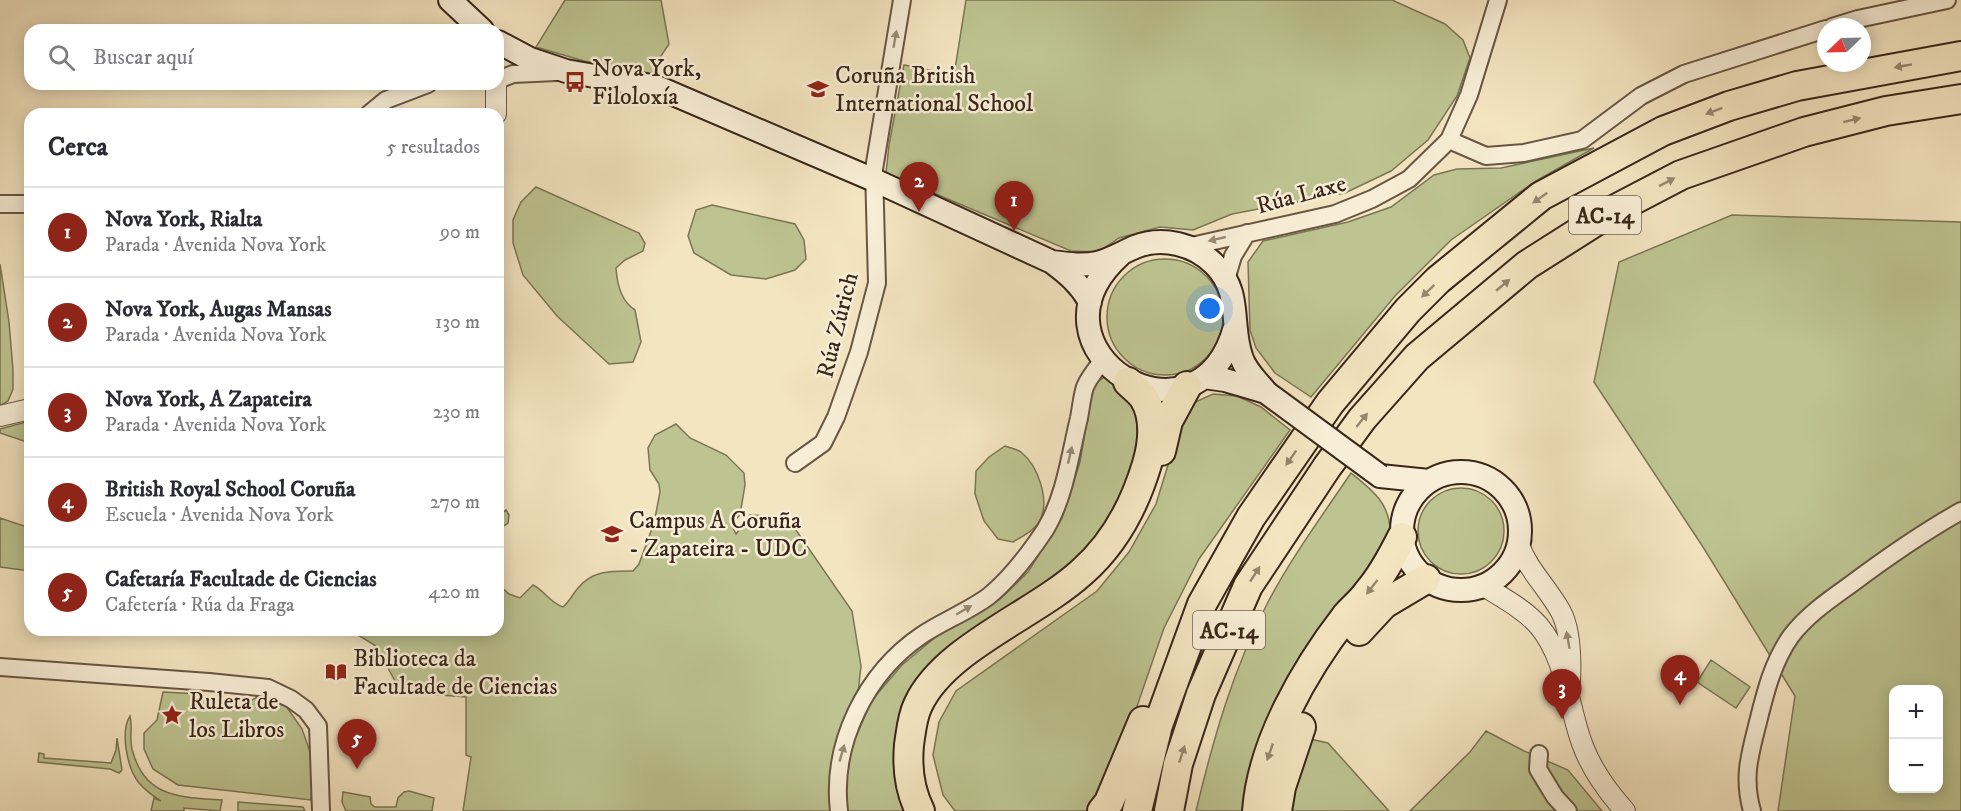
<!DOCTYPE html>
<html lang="es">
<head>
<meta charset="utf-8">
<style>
	:root { --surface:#fff; --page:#f2f2f3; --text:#2b2b33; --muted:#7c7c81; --line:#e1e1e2; --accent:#8f2418 }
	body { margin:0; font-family:"IM FELL DW Pica",serif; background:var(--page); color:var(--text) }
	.controls { position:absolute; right:18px; bottom:18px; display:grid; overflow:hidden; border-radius:12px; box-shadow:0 3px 15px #0003 }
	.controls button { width:54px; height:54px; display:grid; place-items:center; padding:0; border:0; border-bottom:2px solid var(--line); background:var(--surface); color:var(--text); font:30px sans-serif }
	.compass { position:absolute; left:1817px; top:18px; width:54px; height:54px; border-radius:50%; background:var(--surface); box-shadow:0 3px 15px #0003; rotate:247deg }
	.you { position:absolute; left:1210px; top:309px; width:21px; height:21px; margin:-15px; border:4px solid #fff; border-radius:50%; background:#1a73e8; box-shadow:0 0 0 9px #1a73e833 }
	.badge { display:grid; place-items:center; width:39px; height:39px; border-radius:50%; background:var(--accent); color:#fff; font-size:20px; font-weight:700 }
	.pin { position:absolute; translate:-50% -50px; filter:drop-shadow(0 2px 3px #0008) }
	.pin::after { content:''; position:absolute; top:32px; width:21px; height:18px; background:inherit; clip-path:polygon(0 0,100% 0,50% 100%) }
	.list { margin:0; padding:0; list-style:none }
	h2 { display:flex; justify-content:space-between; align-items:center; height:78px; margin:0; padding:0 24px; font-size:26px }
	h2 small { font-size:20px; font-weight:400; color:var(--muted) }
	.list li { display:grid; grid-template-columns:39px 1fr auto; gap:18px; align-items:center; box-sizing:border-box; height:90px; padding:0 24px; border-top:2px solid var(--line) }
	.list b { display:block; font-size:22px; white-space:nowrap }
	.list p { margin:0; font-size:20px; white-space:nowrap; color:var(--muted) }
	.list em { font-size:20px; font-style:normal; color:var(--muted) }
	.icon { flex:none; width:33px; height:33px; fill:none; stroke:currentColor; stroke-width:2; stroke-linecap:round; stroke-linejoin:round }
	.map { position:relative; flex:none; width:1961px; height:811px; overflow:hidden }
	.search { position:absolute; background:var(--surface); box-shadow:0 3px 15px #0003; left:24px; top:24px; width:480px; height:66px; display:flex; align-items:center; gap:15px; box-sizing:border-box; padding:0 21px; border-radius:18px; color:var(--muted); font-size:22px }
	.panel { position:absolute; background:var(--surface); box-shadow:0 3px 15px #0003; left:24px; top:108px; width:480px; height:528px; border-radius:18px }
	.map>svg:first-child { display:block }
</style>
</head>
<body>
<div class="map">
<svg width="1961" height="811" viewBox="0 0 1961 811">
	<rect width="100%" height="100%" fill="#f4e5c1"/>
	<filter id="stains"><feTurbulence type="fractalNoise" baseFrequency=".00333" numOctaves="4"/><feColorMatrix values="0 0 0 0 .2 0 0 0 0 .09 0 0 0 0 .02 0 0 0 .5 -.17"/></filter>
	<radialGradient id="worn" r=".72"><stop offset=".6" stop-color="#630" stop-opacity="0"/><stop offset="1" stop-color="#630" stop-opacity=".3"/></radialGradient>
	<path fill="#bdc491" stroke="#7b7556" stroke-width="1.5" fill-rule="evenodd" d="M 565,0 L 661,0 L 669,44 L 655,65 L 652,74 L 584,61 L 536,47 Z
		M 966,0 L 1392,0 L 1445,24 L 1463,40 L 1470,58 L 1457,96 L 1428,140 L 1391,171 L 1345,193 L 1232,214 L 1193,230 L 1160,227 L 1119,238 L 1098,252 L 1071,251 L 886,173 L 889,145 L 904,65 L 954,75 Z
		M 1594,148 L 1536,181 L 1451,240 L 1395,296 L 1311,397 L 1275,373 L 1256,348 L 1250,330 L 1248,262 L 1263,241 L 1348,222 L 1391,207 L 1434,175 L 1457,169 L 1501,168 Z
		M 536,187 L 639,233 L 645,243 L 643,251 L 625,260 L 616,268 C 617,285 621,301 635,310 L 641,342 L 633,362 L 609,364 L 557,316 L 523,275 L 513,243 L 513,220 L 521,202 Z
		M 712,205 L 795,224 L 804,240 L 806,259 L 795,270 L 766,279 L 731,275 L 694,253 L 688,236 L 696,210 Z
		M 1732,215 L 1961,222 L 1961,811 L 1778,811 L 1795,696 L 1703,547 L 1594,382 L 1619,262 ZM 1894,690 L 1938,690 L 1938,788 L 1894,788 Z
		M1107 317a58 58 0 1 1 116 0a58 58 0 1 1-116 0Z
		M 0,264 L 9,322 L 13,370 L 13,389 L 8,401 L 0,406 Z
		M 1106,376 L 1128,393 L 1137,410 L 1137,449 L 1122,499 L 1097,538 L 1067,570 L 938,657 L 909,811 L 463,811 L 471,757 L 466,755 L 466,697 L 401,692 L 376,646 L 350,630 L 498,630 L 498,584 L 509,594 L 520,598 L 533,585 C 546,592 549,602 563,607 C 570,601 572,595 578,588 C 593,570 612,571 633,571 L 639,564 L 654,523 L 660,492 L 659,484 L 650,470 L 648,448 L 655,435 L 676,424 L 690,438 L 726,455 L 744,473 L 745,485 L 740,515 L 731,524 L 736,534 L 750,515 L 770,516 L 796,530 L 852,611 L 861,666 L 852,746 L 872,700 L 902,665 L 949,626 L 999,600 L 1028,572 L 1062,518 L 1080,462 L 1093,385 Z
		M 1213,394 L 1237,396 L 1261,407 L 1290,430 L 1199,559 L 1164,628 L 1116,767 L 1086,811 L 955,811 L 943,795 L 933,755 L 939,722 L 956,691 L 1097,591 L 1129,552 L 1156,504 L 1172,452 L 1178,423 L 1193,403 Z
		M 30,421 L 30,443 L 0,433 L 0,429 Z
		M 1005,446 C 1010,448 1018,449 1022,453 C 1038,466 1049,499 1041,518 C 1036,530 1023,536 1013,542 L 998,539 L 984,521 L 975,494 L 976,471 L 989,457 Z
		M 1351,473 C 1371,489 1390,503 1390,531 L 1247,811 L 1196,811 C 1213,740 1233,669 1267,604 C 1291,558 1322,516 1351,473 Z
		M1418 531a43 43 0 1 1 86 0a43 43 0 1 1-86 0Z
		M 506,510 L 509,515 L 508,523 L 498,530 L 498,517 Z
		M 0,518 L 30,528 L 30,571 L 0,567 Z
		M 1711,660 L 1750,687 L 1736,708 L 1697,682 Z
		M 163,692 L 200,694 L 206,701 L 241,707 L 257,697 L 286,706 L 302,729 L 314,763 L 311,800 L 178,785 L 153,769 L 144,749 L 144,733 L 157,720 Z
		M 130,716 C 133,727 129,738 132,749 C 144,798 180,797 222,800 L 220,811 L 184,808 L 184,811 L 151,811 L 154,798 L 161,801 C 153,796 145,790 139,783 C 127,768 120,732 130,716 Z
		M 1486,731 L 1524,751 L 1568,770 L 1602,811 L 1410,811 L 1470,752 Z
		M 117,738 L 122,770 L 119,773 L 110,769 L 38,762 L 39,753 L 44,754 L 44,758 L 111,763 L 116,750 Z
		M 1310,739 L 1328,743 L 1389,811 L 1292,811 L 1293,796 Z
		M 409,791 L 434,798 L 432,811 L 346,811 L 342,802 L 343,792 L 370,797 L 371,804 L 375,807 L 396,807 L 398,798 L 404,792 Z
		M 238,802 L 303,807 L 305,811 L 238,811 Z"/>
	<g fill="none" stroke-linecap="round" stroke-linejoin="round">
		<defs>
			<path id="minor" d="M 1832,27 L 1858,19 L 1947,0
				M 498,80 L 513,74 L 556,72
				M 369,114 L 386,100 L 428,84
				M 1449,140 L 1486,156 L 1524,153 L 1582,140 L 1641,96 L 1684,74 L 1826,29
				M 0,204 L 30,204
				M 1187,247 L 1335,214 L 1372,199 L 1409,179 L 1449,140 L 1469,95 L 1498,0
				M 1226,280 L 1233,256 L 1247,233
				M 795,463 L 823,443 L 836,417 L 859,352 L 877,283 L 874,169 L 902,0
				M 0,667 L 209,682 L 268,688 L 291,699 L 306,710 L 318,726 L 321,811
				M 1539,754 L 1538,769 L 1555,797 L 1568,811
				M 839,811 C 831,743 866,673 922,635 C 943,621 969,611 989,596 C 1011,578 1029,554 1045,530 C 1065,497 1070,455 1079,418 C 1081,408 1082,396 1085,387 C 1089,377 1097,368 1103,360
				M 1752,811 C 1743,779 1749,757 1757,726 C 1765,694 1772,663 1791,636 C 1807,615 1829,600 1850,585 C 1886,558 1922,533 1961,511"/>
			<path id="tertiary" d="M 496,84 L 496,114
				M 0,416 L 30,409
				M 1519,545 C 1528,570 1548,588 1561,612 C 1571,631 1571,660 1570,681
				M 1484,586 C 1503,598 1524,609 1539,626 C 1567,660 1568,707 1583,746 C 1592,770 1608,792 1625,811"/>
			<path id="secondary" d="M 450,0 L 482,30
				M 498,42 L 530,59 L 566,71 L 657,87 L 874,180 L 1052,262 C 1068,274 1080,284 1090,302
				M 1120,255 C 1015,350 1198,463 1235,327
				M 1052,262 C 1068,264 1082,266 1097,263 C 1111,260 1123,252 1135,247 C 1162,236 1195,244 1215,265 C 1242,293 1230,323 1241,356 C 1245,370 1257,381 1267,393
				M 1204,377 L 1225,380 L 1266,392
				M1402 531a59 59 0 1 1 118 0a59 59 0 1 1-118 0Z
				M 1380,476 L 1429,481"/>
			<path id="motorway" d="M 1161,451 L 1168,421 L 1187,386
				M 1359,631 L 1384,604 L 1426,579
				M 920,811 C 910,791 907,767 909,745 C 911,732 912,717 918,705 C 944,648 1035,615 1082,572 C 1114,544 1135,504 1147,464 C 1153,443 1156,418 1144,398 C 1140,392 1133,387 1128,382
				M 1102,811 L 1109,802 L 1143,721
				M 1137,811 L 1158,725 L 1202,604 L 1251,517 L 1330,403 L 1408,310 L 1438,280 L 1541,196 L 1663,131 L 1729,106 L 1797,86 L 1961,56
				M 1169,811 L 1178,764 L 1201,694 L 1248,586 L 1327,467 L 1362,419 L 1417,357 L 1527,265 L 1612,211 L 1681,175 L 1804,132 L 1886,111 L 1961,99
				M 1257,811 C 1262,743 1305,669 1346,616 C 1353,608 1362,601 1368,592 C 1382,576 1392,557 1402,537
				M 1277,811 L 1281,787 L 1301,727"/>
		</defs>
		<use href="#minor" stroke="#685644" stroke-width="20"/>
		<use href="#tertiary" stroke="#685644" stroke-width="22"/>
		<use href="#secondary" stroke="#39261a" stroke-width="26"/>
		<use href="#motorway" stroke="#39261a" stroke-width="32"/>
		<use href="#minor" stroke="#f8eed7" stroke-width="16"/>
		<use href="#tertiary" stroke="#f8eed7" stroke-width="20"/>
		<use href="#secondary" stroke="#f8eed7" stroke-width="22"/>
		<use href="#motorway" stroke="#f4e5c1" stroke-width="28"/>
		<defs>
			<path id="secondary-bridge" d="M 1267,393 L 1380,476"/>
		</defs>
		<use href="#secondary-bridge" stroke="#39261a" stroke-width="26" stroke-linecap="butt"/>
		<use href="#secondary-bridge" stroke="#f8eed7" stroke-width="22"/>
	</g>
	<defs><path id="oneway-solid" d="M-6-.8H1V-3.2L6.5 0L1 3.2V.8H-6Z" transform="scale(1.5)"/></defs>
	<g fill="#988a78">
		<use href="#oneway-solid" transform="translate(895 39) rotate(-80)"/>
		<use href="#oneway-solid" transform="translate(1217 239) rotate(167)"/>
		<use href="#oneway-solid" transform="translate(1070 455) rotate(-77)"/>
		<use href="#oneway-solid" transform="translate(964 610) rotate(-30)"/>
		<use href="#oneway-solid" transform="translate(1568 640) rotate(-100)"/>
		<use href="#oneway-solid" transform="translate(842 753) rotate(-74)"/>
	</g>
	<g fill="#96866e">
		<use href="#oneway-solid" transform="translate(1903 66) rotate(170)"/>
		<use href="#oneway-solid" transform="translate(1714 111) rotate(159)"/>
		<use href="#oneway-solid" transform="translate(1852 120) rotate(-14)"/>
		<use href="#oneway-solid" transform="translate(1667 182) rotate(-27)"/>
		<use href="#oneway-solid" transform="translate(1540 198) rotate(145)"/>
		<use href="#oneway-solid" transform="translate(1503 285) rotate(-40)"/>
		<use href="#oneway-solid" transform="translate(1428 291) rotate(136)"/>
		<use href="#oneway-solid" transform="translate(1362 420) rotate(-51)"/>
		<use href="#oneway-solid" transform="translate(1291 458) rotate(125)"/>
		<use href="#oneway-solid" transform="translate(1255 574) rotate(-57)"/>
		<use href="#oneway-solid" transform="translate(1372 587) rotate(128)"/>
		<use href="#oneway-solid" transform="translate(1270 752) rotate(109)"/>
		<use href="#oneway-solid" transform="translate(1182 754) rotate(-72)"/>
	</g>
	<defs>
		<symbol id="bus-bare" viewBox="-9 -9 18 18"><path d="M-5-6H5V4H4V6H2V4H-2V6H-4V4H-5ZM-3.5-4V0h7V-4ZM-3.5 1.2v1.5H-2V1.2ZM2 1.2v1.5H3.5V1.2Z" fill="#8f2418" stroke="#f8eed7" stroke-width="2.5" paint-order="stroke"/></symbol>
		<symbol id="school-bare" viewBox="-9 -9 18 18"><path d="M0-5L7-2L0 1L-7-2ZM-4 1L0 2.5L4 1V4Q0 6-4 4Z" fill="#8f2418" stroke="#f8eed7" stroke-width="2.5" paint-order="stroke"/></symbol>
		<symbol id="university-bare" viewBox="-9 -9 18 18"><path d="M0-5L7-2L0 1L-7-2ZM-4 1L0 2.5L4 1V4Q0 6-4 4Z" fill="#8f2418" stroke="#f8eed7" stroke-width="2.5" paint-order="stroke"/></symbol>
		<symbol id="library-bare" viewBox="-9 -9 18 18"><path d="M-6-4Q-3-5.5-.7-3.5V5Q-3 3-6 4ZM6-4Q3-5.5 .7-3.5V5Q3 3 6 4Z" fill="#8f2418" stroke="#f8eed7" stroke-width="2.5" paint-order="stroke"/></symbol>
		<symbol id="sight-bare" viewBox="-9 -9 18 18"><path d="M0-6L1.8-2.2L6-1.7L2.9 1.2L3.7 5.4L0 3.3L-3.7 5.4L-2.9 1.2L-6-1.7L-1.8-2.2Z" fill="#8f2418" stroke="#f8eed7" stroke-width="2.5" paint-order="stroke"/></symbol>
	</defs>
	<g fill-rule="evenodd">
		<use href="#bus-bare" x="560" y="67" width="30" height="30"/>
		<use href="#school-bare" x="803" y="74" width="30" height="30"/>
		<use href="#university-bare" x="597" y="519" width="30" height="30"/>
		<use href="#library-bare" x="321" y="657" width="30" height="30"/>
		<use href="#sight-bare" x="157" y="700" width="30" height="30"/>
	</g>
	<g text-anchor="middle" stroke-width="5" stroke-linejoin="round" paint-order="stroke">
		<g fill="#f8eed7" stroke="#726253" stroke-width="1.5">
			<rect x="1569" y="196" width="72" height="38" rx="4.5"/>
			<rect x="1193" y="611" width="72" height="38" rx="4.5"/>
		</g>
		<g font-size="22" font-weight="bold" fill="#39261a">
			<text x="1605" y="223">AC-14</text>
			<text x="1229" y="638">AC-14</text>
		</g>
		<g font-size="24" fill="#39261a" stroke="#f8eed7" text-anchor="start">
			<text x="592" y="76">Nova York,<tspan x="592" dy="28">Filoloxía</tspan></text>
			<text x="835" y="83">Coruña British<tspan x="835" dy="28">International School</tspan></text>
			<text x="629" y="528">Campus A Coruña<tspan x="629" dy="28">- Zapateira - UDC</tspan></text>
			<text x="353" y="666">Biblioteca da<tspan x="353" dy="28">Facultade de Ciencias</tspan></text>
			<text x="189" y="709">Ruleta de<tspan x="189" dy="28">los Libros</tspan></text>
		</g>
		<g font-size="24" fill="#39261a" stroke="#f8eed7">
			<text transform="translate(1301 194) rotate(-15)" y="8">Rúa Laxe</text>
			<text transform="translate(837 325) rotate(-76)" y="8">Rúa Zúrich</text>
		</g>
	</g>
	<rect width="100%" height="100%" filter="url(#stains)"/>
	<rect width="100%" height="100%" fill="url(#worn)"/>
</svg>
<div class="controls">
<button>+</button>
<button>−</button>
</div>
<svg class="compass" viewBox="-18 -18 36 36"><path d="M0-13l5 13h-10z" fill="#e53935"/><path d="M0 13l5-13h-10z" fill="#7c7c81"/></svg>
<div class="you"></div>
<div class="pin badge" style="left:1014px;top:231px">1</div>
<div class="pin badge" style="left:919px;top:212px">2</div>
<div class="pin badge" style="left:1562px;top:719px">3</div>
<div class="pin badge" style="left:1680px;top:705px">4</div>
<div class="pin badge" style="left:357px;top:769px">5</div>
<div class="search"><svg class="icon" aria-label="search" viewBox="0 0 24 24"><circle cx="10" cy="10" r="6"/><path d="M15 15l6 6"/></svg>Buscar aquí</div>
<section class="panel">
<h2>Cerca<small>5 resultados</small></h2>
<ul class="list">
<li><span class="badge">1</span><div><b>Nova York, Rialta</b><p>Parada · Avenida Nova York</p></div><em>90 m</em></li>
<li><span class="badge">2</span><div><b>Nova York, Augas Mansas</b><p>Parada · Avenida Nova York</p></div><em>130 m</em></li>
<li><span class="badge">3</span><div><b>Nova York, A Zapateira</b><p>Parada · Avenida Nova York</p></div><em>230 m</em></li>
<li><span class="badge">4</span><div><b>British Royal School Coruña</b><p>Escuela · Avenida Nova York</p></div><em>270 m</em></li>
<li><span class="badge">5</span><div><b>Cafetaría Facultade de Ciencias</b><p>Cafetería · Rúa da Fraga</p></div><em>420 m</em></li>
</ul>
</section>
</div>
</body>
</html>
